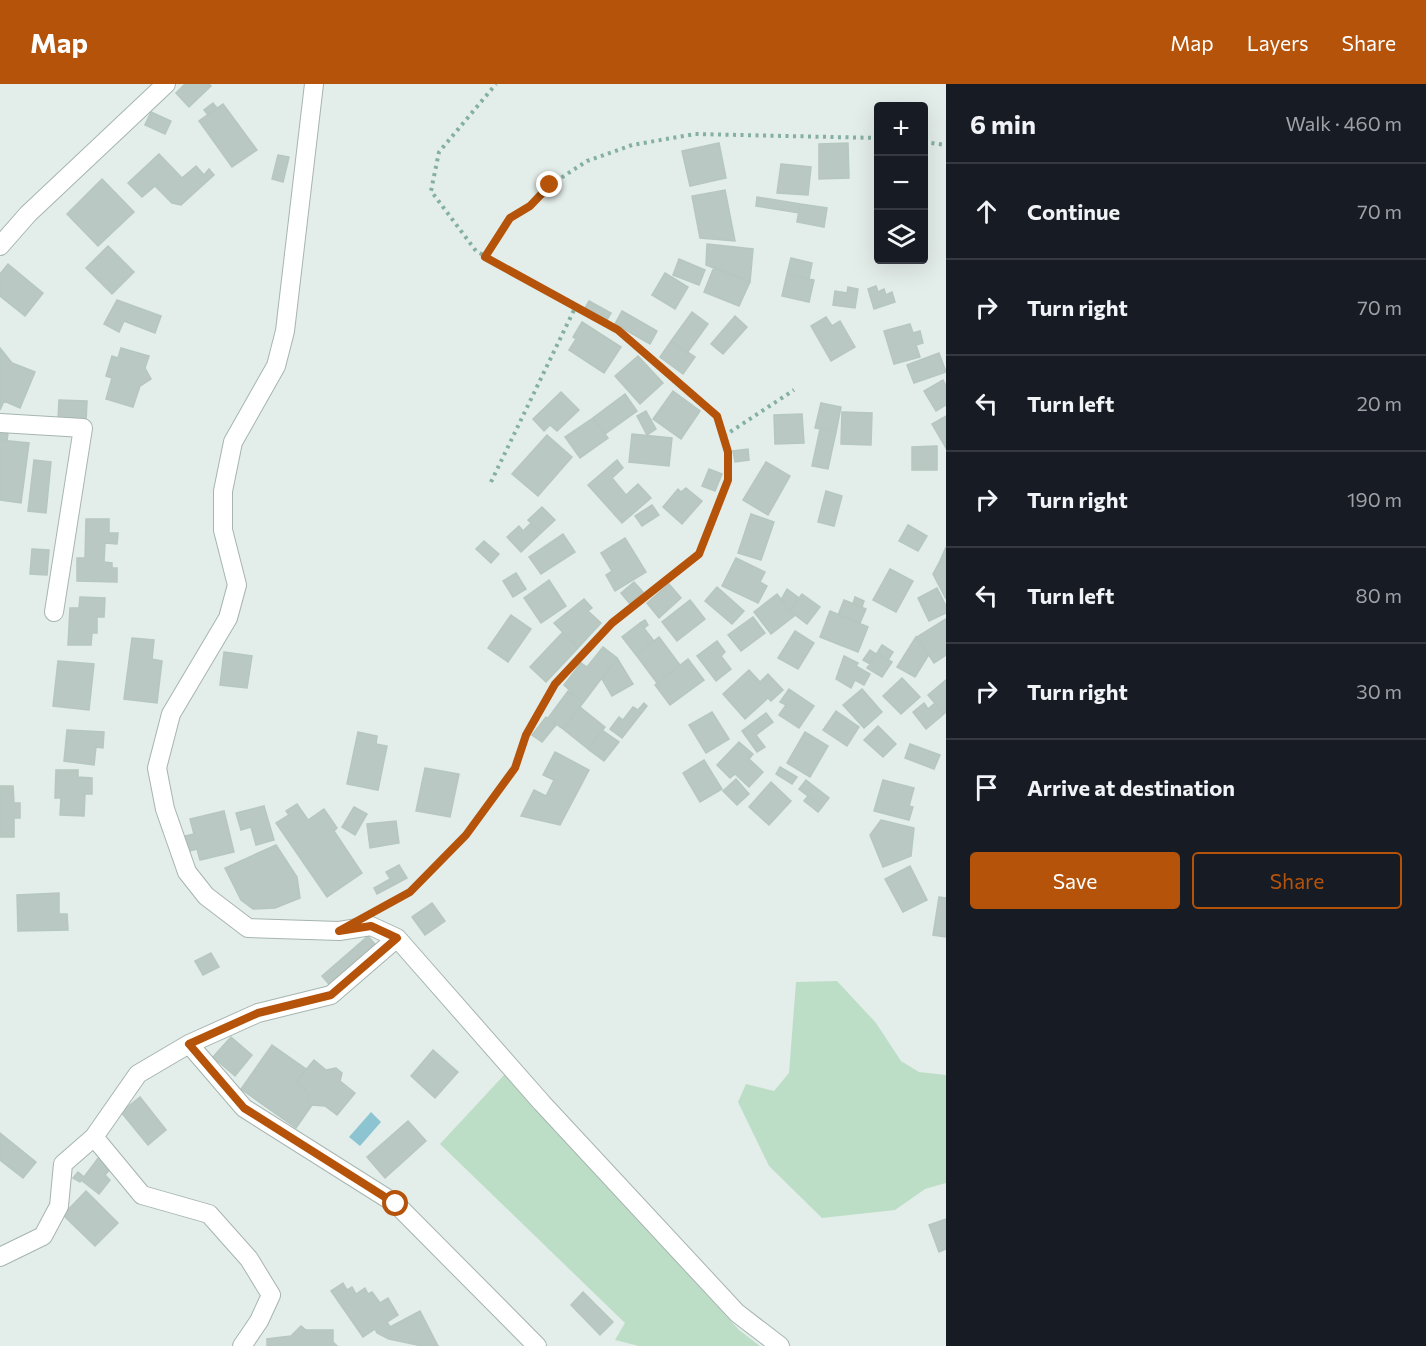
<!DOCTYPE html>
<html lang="en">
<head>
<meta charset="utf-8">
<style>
	:root { --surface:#171b24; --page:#242831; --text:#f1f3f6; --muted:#9ea1a6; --line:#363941; --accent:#b45309 }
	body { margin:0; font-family:Commissioner,sans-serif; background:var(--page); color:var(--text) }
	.controls { position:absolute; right:18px; top:18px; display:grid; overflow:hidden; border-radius:6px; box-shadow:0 6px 24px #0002 }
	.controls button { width:54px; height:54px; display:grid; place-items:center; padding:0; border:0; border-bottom:2px solid var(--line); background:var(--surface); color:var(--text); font:30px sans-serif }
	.stop { position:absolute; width:18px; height:18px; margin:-14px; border:4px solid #b45309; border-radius:50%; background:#fff }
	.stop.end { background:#b45309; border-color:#fff; box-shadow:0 2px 6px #0008 }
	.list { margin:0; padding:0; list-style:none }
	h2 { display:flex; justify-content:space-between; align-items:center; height:78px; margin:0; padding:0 24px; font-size:26px }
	h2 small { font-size:20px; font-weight:400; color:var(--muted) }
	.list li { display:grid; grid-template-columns:39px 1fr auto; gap:18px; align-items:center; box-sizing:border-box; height:96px; padding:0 24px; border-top:2px solid var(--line) }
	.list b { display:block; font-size:22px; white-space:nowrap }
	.list em { font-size:20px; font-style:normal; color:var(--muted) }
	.actions { display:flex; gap:12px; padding:18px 24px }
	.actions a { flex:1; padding:14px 0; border:2px solid var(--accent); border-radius:6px; text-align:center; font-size:21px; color:var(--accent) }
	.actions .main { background:var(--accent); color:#fff }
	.icon { flex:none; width:33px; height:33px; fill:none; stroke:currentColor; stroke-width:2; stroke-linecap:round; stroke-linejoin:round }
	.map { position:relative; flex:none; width:946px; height:1262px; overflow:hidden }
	header { display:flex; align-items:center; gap:36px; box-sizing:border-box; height:84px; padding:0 30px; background:var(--accent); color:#fff }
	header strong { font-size:28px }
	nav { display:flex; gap:33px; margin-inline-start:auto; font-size:21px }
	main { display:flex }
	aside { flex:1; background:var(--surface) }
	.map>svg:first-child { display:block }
</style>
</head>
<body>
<header>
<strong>Map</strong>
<nav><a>Map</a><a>Layers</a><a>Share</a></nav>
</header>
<main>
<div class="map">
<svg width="946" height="1262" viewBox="0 0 946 1262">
	<rect width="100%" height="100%" fill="#e3ede9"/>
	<path fill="#bddec6" d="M 837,897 L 876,939 L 901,977 L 919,988 L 946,991 L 946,1099 L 925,1105 L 895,1126 L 822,1134 L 769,1082 L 738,1018 L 746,1000 L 774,1007 L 789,989 L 796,898 Z
		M 505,990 L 739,1246 L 760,1262 L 639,1262 L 615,1256 L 625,1239 L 440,1060 Z"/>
	<path fill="#8cc5d1" d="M 371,1028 L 381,1038 L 360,1062 L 349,1053 Z"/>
	<path fill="#b9c8c2" stroke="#b6c7c0" stroke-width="1.5" d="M 185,0 L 209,0 L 211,2 L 189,23 L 176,9 Z
		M 213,19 L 217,24 L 208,31 L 204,26 Z
		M 223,20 L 257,66 L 232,83 L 199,37 Z
		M 151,28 L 171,37 L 165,50 L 145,41 Z
		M 719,59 L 726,94 L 690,102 L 682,67 Z
		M 848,59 L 849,94 L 819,95 L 819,60 Z
		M 159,70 L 182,94 L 196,82 L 204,91 L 209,85 L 214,91 L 181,121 L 172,119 L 155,102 L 142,113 L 128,99 Z
		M 278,71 L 289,73 L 283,98 L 272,95 Z
		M 781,80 L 811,83 L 808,111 L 777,109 Z
		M 102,95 L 134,128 L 98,162 L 67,130 Z
		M 725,106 L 735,157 L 700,154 L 692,112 Z
		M 757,113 L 800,120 L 799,129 L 756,122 Z
		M 800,120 L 827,124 L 824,143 L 797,138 Z
		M 707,160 L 753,165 L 750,198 L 706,181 Z
		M 108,162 L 134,188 L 112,210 L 86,184 Z
		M 791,174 L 812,179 L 809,195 L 787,190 Z
		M 679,175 L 705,186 L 699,201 L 673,191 Z
		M 8,180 L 43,209 L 25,232 L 0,212 L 0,190 Z
		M 714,183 L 750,198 L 739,222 L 704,208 Z
		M 665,189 L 688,203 L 675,225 L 652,211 Z
		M 787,190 L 814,196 L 809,218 L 782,212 Z
		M 876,202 L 878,208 L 884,205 L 886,211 L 892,208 L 895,218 L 874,225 L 868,205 Z
		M 848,203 L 858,205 L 855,224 L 833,221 L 835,207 L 847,209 Z
		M 117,216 L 161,232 L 155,249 L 124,237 L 119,248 L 104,240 Z
		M 589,217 L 611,229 L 607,236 L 585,224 Z
		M 622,227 L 657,247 L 650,260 L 615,240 Z
		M 692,228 L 708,240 L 687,269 L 671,257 Z
		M 735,232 L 747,243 L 723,270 L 711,260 Z
		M 826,233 L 832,242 L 840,237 L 855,263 L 831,277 L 811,242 Z
		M 582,238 L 621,263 L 604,289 L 569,266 L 576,255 L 573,253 Z
		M 910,240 L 913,249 L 920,247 L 923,259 L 916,261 L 920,273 L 894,280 L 884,247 Z
		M 671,257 L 695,273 L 683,290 L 660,273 Z
		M 0,264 L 12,279 L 35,288 L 20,324 L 4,317 L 0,326 Z
		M 121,264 L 149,272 L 145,284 L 151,295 L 140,302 L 133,323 L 106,315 L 112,294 L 106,292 L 112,272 L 118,274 Z
		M 939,269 L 946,288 L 914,299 L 907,281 Z
		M 638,272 L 663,299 L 640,320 L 615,292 Z
		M 943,296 L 946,302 L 946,321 L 936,327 L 924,307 Z
		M 673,307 L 700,327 L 681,355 L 653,335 Z
		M 561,308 L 579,326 L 557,347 L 550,341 L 544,347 L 533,335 Z
		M 625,310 L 637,327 L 605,350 L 593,334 Z
		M 59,316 L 87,317 L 86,338 L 58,336 Z
		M 821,319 L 841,323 L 836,348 L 815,344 Z
		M 646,327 L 656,345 L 647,351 L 637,332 Z
		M 842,328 L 872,329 L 871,361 L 841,360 Z
		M 802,330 L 804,359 L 775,360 L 774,331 Z
		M 946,332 L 946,364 L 932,340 Z
		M 593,334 L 608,354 L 580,374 L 565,353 Z
		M 820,345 L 836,348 L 828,385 L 812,382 Z
		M 0,348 L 8,349 L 7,357 L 0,356 Z
		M 632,350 L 672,354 L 669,382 L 629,378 Z
		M 547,351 L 572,373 L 538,412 L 512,390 Z
		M 0,356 L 29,359 L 21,419 L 0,416 Z
		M 937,362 L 937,386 L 912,386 L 912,363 Z
		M 748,365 L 749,376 L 735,378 L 733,367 Z
		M 34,376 L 51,378 L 46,429 L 28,427 Z
		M 617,376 L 623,384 L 612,394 L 626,411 L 638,400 L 651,414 L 622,439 L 588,401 Z
		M 766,378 L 790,392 L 768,431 L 743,416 Z
		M 709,385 L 722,390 L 715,407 L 702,402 Z
		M 686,404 L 702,417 L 682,440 L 663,423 L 678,405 L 681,408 Z
		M 826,407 L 842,412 L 834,442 L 818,438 Z
		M 652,421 L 659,431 L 642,442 L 635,432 Z
		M 542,423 L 555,436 L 541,449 L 528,436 Z
		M 751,430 L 774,438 L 761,476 L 738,469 Z
		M 86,435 L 109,435 L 109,449 L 118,449 L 117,460 L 105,459 L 104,478 L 112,479 L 112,484 L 117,484 L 117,498 L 77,497 L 77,474 L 85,474 Z
		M 531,439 L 541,449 L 521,468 L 507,453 L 519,442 L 523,447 Z
		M 908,441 L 927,452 L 918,467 L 899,457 Z
		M 563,450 L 575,468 L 541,490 L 529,473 Z
		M 625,454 L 646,488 L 615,507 L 606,491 L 612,487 L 601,469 Z
		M 484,457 L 499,470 L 491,479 L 476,465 Z
		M 946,463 L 946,480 L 940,477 Z
		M 32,465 L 49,466 L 47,491 L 30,490 Z
		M 736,474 L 765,488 L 760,498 L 767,502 L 758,519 L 722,502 Z
		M 940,477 L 946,480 L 946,515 L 933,490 Z
		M 890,485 L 913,497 L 896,528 L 873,516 Z
		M 516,489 L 526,505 L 513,513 L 503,497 Z
		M 549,496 L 566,522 L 541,539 L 524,514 Z
		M 634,498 L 643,508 L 630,520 L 621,509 Z
		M 669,500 L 681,514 L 659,534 L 647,519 Z
		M 717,503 L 744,527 L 732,540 L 705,517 Z
		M 937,504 L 946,522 L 946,529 L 929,537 L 918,514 Z
		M 787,505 L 799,514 L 790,527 L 781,516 Z
		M 777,510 L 794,532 L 771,550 L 754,528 Z
		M 802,510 L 820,523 L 807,540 L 790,527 Z
		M 80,513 L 105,514 L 104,533 L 97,533 L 97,549 L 92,549 L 91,561 L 68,561 L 70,524 L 79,524 Z
		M 855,513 L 864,517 L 862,523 L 853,520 Z
		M 584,515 L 592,524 L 588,527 L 601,539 L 578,564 L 554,539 Z
		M 690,516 L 705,535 L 677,557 L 662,538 Z
		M 844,516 L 866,525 L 860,539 L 838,531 Z
		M 830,527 L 868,543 L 858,568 L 820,553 Z
		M 511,531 L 531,545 L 508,578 L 488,564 Z
		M 753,533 L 765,549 L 741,567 L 728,551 Z
		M 946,535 L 946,571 L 934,579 L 917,553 Z
		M 645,536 L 648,541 L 644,544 L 640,539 Z
		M 640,539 L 654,557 L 636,571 L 622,553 Z
		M 795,547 L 814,559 L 798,585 L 778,574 Z
		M 562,549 L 578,564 L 546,598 L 530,583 Z
		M 659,553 L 680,581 L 657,599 L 636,571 Z
		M 916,553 L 928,572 L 915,593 L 897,583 Z
		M 132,554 L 154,556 L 152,575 L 162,577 L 157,619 L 124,615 Z
		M 717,557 L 725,568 L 721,572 L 731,585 L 716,597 L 697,572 Z
		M 882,561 L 893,568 L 888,576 L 877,569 Z
		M 603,563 L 617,574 L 583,619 L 564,601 L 581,579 L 587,583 Z
		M 870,566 L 876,570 L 870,580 L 863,576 Z
		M 224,568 L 252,572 L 247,604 L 220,601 Z
		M 877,569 L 892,578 L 882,593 L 867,584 Z
		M 844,572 L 858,579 L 856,582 L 870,590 L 864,601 L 855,596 L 851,604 L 836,595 Z
		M 617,574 L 633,600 L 612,612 L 602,595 Z
		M 688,575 L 704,596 L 670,621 L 655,601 Z
		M 58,577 L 94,580 L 89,626 L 53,622 Z
		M 749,586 L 760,598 L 768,590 L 783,606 L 771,617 L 768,614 L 745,635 L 723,610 Z
		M 902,594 L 920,613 L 901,630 L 883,612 Z
		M 946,596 L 946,628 L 944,630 L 928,611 Z
		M 789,605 L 814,622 L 799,644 L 779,631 L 786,621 L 780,618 Z
		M 862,605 L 882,628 L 864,644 L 843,621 Z
		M 568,607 L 583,619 L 563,645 L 548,634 Z
		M 644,619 L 647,622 L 622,654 L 610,645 L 619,633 L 623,636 L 633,623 L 638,626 Z
		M 924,619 L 928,625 L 935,619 L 944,630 L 926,645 L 913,628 Z
		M 580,623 L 605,643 L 588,665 L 563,645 Z
		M 836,627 L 859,643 L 847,662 L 823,646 Z
		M 712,628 L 729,655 L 706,669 L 689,641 Z
		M 766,629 L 773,638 L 756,651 L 765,663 L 757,668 L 742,647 Z
		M 546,633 L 556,641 L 542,658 L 532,651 Z
		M 878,642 L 896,660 L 883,673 L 864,656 Z
		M 67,646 L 104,648 L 103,664 L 96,663 L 94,681 L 64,677 Z
		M 602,646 L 619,658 L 604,677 L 588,665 Z
		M 358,648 L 377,652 L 376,660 L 387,662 L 378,706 L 347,700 Z
		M 805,648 L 828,662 L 810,693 L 787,679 Z
		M 739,658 L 753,670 L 749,675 L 763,688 L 749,703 L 735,690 L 730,694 L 717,681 Z
		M 910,660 L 940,671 L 934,685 L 905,674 Z
		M 555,668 L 589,686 L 560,741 L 521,732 L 534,706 L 546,712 L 554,696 L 543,691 Z
		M 704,676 L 722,705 L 700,718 L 683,689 Z
		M 780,683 L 797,693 L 792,700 L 776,690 Z
		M 425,684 L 459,690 L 450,733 L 416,727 Z
		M 56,686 L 78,686 L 78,693 L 92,694 L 92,710 L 85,710 L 84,732 L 60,731 L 61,714 L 55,714 Z
		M 736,695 L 749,710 L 737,721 L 723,707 Z
		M 806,696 L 829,714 L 822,723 L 799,705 Z
		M 883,696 L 914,704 L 909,722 L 913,723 L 909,736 L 874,727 Z
		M 771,698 L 791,717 L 769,741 L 749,723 Z
		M 0,702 L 13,702 L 14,719 L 20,719 L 20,734 L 14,734 L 14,753 L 0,753 Z
		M 808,712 L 822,723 L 818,728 L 804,717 Z
		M 297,720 L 308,736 L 324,725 L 337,744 L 334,747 L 362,789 L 327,813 L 276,739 L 289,731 L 286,727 Z
		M 264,722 L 274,756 L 256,761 L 251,743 L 241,746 L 236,729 Z
		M 354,723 L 367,730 L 355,751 L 342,743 Z
		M 224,727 L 234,768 L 200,776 L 197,765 L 189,767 L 185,752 L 194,750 L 190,735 Z
		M 881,736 L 914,744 L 911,772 L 883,783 L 870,751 Z
		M 396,737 L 399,759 L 370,764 L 367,740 Z
		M 276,761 L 297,793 L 300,814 L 275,824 L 253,825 L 241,816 L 225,784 Z
		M 399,781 L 407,794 L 394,801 L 386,788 Z
		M 910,782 L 927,816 L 903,828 L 885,795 Z
		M 390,795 L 394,801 L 377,810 L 374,804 Z
		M 59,809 L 59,830 L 67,830 L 68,846 L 18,847 L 17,811 Z
		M 939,813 L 946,814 L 946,853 L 933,851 Z
		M 432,819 L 445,837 L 425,851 L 412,833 Z
		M 368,852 L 379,865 L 333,905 L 322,892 Z
		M 211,869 L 219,883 L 203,891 L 195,877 Z
		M 231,953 L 252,971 L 235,992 L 213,973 Z
		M 272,961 L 306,985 L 296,998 L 308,1008 L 308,1017 L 312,1021 L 296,1044 L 241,1005 Z
		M 433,966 L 458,988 L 435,1014 L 411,992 Z
		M 314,976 L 326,986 L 336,984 L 342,989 L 340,997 L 355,1009 L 337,1031 L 325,1022 L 312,1021 L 308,1017 L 308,1008 L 296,998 Z
		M 140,1013 L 166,1046 L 148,1061 L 121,1028 Z
		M 408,1037 L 426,1057 L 385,1094 L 367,1073 Z
		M 0,1049 L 36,1078 L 23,1094 L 0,1076 Z
		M 99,1073 L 112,1083 L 105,1091 L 110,1096 L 99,1110 L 81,1096 L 80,1098 L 73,1094 L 78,1088 L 84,1093 Z
		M 86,1107 L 118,1139 L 95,1162 L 63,1131 Z
		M 946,1135 L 946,1165 L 939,1168 L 929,1141 Z
		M 343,1199 L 347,1206 L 352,1203 L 356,1210 L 365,1204 L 368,1210 L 372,1208 L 380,1219 L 388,1214 L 398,1231 L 387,1238 L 390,1243 L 420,1227 L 438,1262 L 422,1262 L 389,1255 L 377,1249 L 375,1245 L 363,1253 L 331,1207 Z
		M 583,1208 L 613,1238 L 600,1251 L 571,1221 Z
		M 301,1242 L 306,1246 L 333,1246 L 333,1258 L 337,1262 L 267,1262 L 267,1255 L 291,1252 Z"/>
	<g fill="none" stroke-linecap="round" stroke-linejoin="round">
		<defs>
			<path id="minor" d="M 314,0 L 285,247 L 276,282 L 233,358 L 223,407 L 223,446 L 237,501 L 228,534 L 171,630 L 157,684 L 165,725 L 187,788 L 206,812 L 248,844 L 339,847 L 371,842 L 397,854 L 542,1019 L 737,1229 L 780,1262
				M 0,162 L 28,130 L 166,0
				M 0,339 L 83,344 L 54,528
				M 189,960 L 244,1024 L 396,1120 L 537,1262
				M 94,1053 L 142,1111 L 209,1130 L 249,1175 L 271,1211 L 259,1237 L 242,1262
				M 0,1173 L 43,1152 L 59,1122 L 63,1080 L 94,1053 L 138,990 L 189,960 L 258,929 L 331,911 L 397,854"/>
		</defs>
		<use href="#minor" stroke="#a6b5b0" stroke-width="20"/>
		<path stroke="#84b0a3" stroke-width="4" stroke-dasharray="3 4.5" stroke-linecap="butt" d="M 924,58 L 946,61
			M 485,173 L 510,134 L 530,122 L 550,101 L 587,77 L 632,61 L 695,50 L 878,54
			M 724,352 L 794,306
			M 491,398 L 575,224
			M 382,824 L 410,808 L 466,751 L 515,684 L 527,651 L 555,600 L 582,569 L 612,539 L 699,470 L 728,396 L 728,368 L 718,332 L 618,246 L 476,167 L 431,107 L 439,68 L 496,0"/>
		<use href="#minor" stroke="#fff" stroke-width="18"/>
	</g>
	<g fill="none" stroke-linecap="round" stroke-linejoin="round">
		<path stroke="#b45309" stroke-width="8" d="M 396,1120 L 244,1024 L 189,960 L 258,929 L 331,911 L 397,854 L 371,842 L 339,847 L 410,808 L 466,751 L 515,684 L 526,651 L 555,600 L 612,539 L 699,470 L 728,396 L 728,368 L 717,332 L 618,246 L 485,173 L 510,134 L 530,122 L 550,101"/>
	</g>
</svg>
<div class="controls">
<button>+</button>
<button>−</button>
<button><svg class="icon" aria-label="layers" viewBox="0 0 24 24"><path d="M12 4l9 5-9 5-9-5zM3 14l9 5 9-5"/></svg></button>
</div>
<div class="stop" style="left:396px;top:1120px"></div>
<div class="stop end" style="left:550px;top:101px"></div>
</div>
<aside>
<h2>6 min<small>Walk · 460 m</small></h2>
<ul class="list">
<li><svg class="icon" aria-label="ahead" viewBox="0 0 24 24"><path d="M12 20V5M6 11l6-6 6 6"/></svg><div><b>Continue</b></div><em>70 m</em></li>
<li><svg class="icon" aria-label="right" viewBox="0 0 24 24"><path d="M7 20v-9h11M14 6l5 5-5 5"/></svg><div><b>Turn right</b></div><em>70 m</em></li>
<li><svg class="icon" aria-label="left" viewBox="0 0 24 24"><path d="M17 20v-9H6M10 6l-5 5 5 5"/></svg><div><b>Turn left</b></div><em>20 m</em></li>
<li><svg class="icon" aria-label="right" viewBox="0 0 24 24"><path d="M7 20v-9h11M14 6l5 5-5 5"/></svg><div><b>Turn right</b></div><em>190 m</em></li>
<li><svg class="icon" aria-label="left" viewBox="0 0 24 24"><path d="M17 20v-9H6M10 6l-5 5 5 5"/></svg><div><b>Turn left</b></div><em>80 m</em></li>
<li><svg class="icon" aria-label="right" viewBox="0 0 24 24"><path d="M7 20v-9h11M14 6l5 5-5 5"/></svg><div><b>Turn right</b></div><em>30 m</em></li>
<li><svg class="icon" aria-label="arrive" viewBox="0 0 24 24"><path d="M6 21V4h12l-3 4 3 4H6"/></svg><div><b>Arrive at destination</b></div></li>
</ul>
<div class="actions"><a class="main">Save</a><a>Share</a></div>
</aside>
</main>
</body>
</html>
